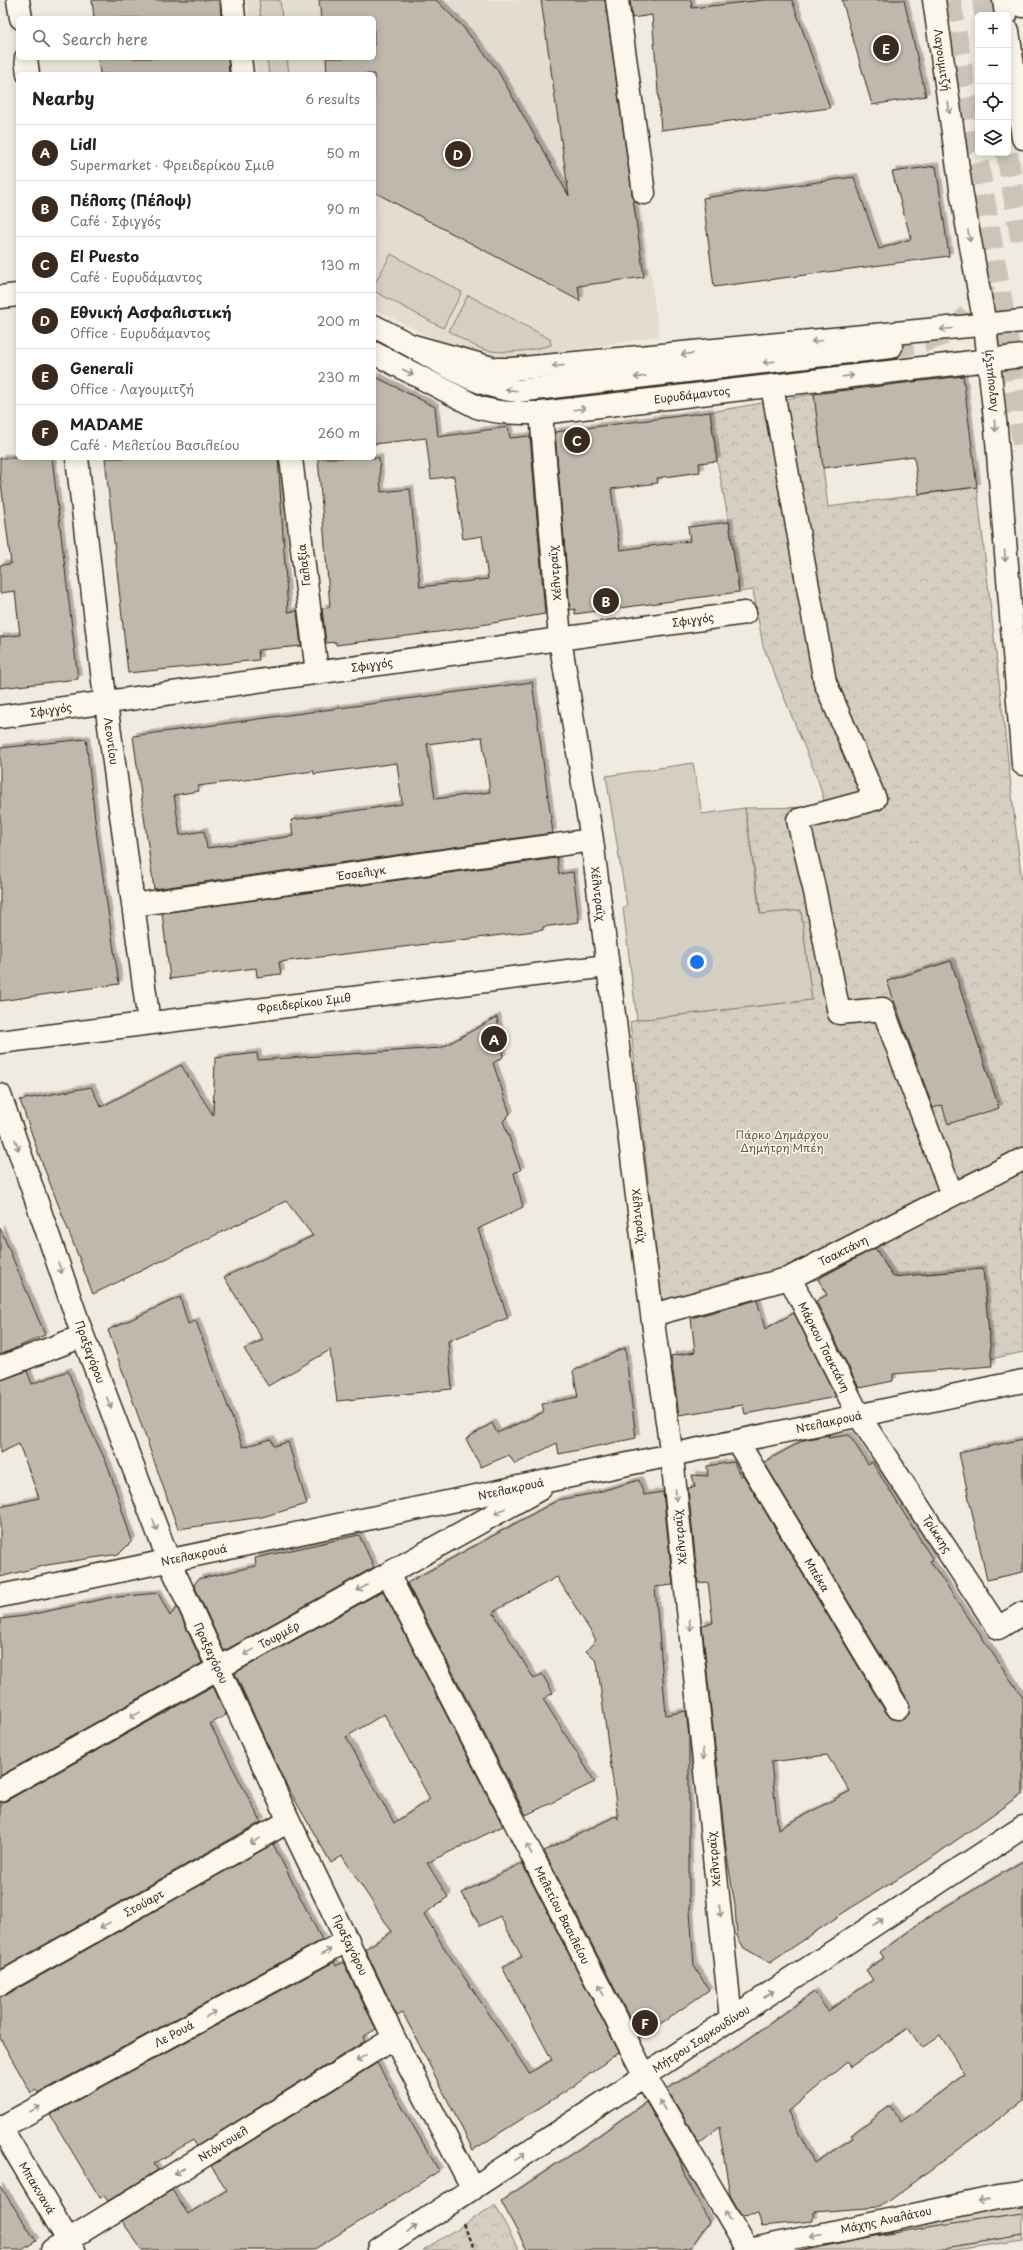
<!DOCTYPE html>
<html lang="en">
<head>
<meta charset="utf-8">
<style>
	:root { --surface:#fff; --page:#f6f6f6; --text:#222; --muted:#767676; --line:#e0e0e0; --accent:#3b2a1e }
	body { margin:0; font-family:"Playpen Sans",sans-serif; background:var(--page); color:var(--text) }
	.controls { position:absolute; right:12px; top:12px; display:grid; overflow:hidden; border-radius:6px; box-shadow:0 2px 10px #0003 }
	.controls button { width:36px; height:36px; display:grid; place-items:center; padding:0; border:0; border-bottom:1px solid var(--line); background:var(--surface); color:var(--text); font:20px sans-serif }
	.you { position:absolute; left:697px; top:962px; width:14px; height:14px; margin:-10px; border:3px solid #fff; border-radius:50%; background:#1a73e8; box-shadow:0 0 0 6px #1a73e833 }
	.badge { display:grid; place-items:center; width:26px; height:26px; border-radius:50%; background:var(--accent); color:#fff; font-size:13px; font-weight:700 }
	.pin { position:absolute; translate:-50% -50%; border:2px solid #fff; box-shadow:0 1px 4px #0006 }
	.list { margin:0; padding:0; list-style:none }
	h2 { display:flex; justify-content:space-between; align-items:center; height:52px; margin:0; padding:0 16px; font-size:17px }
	h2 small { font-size:13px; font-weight:400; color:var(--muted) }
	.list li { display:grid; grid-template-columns:26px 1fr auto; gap:12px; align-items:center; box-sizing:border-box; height:56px; padding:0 16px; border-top:1px solid var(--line) }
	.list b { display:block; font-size:15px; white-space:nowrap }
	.list p { margin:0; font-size:13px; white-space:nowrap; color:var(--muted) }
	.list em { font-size:13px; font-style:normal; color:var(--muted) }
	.icon { flex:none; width:22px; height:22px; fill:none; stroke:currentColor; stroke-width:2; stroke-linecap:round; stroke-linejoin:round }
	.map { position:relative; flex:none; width:1023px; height:2250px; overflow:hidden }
	.search { position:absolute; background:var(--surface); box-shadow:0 2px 10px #0003; left:16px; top:16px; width:360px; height:44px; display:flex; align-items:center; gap:10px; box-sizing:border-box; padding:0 14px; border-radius:6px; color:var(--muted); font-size:15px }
	.panel { position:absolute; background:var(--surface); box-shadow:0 2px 10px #0003; left:16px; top:72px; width:360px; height:388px; border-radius:6px }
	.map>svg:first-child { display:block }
</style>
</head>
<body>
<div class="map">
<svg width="1023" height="2250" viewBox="0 0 1023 2250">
	<defs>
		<pattern id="park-crowns" width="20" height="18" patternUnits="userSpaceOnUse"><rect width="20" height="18" fill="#d5cec3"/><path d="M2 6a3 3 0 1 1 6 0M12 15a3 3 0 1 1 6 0" fill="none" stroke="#b8b1a7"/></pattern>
		<filter id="shadow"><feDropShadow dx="3.5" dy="-3.5" stdDeviation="0" flood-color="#0004"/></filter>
	</defs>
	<rect width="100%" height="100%" fill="#f0ebe0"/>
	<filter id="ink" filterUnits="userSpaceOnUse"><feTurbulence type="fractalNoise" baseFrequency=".025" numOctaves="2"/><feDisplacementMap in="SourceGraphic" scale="8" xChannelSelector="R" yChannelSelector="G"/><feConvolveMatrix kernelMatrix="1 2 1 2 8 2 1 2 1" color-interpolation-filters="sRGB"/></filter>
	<g filter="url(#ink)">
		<path fill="#e2dcd1" d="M 247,0 L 613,0 L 659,336 L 529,358 L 491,358 L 463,353 L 374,309 L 374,74 L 257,74 L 254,58 L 374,58 L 374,18 L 249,18 Z"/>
		<path fill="#d5cec3" stroke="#887c70" d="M 259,0 L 280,0 L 282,18 L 261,18 Z
			M 267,58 L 287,58 L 289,74 L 269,74 Z
			M 391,254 L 462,292 L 443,328 L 374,291 L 374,285 Z
			M 468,295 L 550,339 L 551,345 C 530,351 503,355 482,349 C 471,345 459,337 449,331 Z
			M 693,763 L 702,814 L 745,808 L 760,914 L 801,910 L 812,1000 L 637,1020 L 623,908 L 627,906 L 606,776 Z
			M 1023,2199 L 1023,2240 L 955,2250 L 778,2250 Z"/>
		<path fill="url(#park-crowns)" stroke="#887c70" d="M 814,394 L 828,507 L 977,487 L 1023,892 L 1023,1352 L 991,1359 L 983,1269 L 925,1274 L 889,1298 L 890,1273 L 874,1247 L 818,1279 L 664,1321 L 630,1022 L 637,1020 L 812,1000 L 801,910 L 761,914 L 745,808 L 826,807 L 818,780 L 763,646 L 753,590 L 739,592 L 729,522 L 717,461 L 710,412 Z
			M 495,2205 L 519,2250 L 423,2250 Z"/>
		<path fill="#c0b8ad" stroke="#3b2a1e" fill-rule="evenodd" filter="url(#shadow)" d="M 92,0 L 220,0 L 221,18 L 94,18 Z
			M 319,0 L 436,0 L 462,26 L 496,68 L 569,196 L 541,0 L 605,0 L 644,277 L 578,286 L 580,301 L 374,192 L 374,74 L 327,74 L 326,58 L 374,58 L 374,18 L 321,18 Z
			M 630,0 L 691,0 L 692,8 L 764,0 L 792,0 L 830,108 L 661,130 L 652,15 L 632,18 Z
			M 842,0 L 904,0 L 926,96 L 872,105 Z
			M 98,58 L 228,58 L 229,74 L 100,74 Z
			M 936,166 L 949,256 L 714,287 L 703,198 L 854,177 L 879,249 L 911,239 L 892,172 Z
			M 374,376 L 435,407 L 438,437 L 508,427 L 510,438 L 530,436 L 545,614 L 446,631 L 336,645 L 336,642 L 326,643 L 322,608 L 330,607 L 318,458 L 379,458 L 381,492 L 410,489 L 420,587 L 488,579 L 482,536 L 463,539 L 454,476 L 431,479 L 426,438 L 374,444 Z
			M 963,376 L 977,487 L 919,494 L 914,456 L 823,468 L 814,394 Z
			M 710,412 L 717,461 L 699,463 L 700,472 L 657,478 L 658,483 L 611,489 L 620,550 L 690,541 L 688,527 L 729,522 L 739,592 L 575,614 L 575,609 L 570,610 L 555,432 Z
			M 0,458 L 52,458 L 78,679 L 0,688 L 0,637 L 20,635 L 15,591 L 0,593 L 0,565 L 11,564 L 0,475 Z
			M 105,458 L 278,458 L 288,612 L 297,611 L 301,646 L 258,650 L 259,660 L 128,673 Z
			M 532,682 L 553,833 L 154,889 L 133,736 ZM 482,737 L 490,792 L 435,799 L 427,744 ZM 397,763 L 402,804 L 291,820 L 293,836 L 266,840 L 207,848 L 204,831 L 180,835 L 174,795 L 199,791 L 198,786 L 314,771 L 314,774 Z
			M 86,739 L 97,837 L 119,984 L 0,1001 L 0,748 Z
			M 557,858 L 559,874 L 573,872 L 579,922 L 543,927 L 543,930 L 279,962 L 281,974 L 257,977 L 256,968 L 170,979 L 162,913 Z
			M 951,961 L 999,1108 L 948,1124 L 942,1105 L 933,1108 L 887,981 Z
			M 497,1017 L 503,1057 L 493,1063 L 510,1114 L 503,1121 L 521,1170 L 514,1173 L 523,1207 L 478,1229 L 508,1318 L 448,1341 L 452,1389 L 337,1401 L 330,1350 L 268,1386 L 244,1349 L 263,1340 L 224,1277 L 313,1236 L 286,1201 L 93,1294 L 39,1155 L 20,1100 L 91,1087 L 101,1107 L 181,1065 L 213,1115 L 215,1058 L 257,1053 L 258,1060 L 441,1048 Z
			M 0,1228 L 45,1335 L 0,1355 Z
			M 875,1248 L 893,1277 L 983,1269 L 992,1366 L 893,1374 L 893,1381 L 859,1388 L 816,1301 L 827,1295 L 818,1279 Z
			M 180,1297 L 188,1324 L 196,1321 L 243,1447 L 271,1439 L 274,1446 L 288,1442 L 307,1504 L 262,1517 L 178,1529 L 108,1330 Z
			M 757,1300 L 765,1329 L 794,1313 L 836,1397 L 745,1414 L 743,1405 L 679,1415 L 671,1356 L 695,1352 L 691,1318 Z
			M 625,1348 L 636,1438 L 559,1454 L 557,1443 L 515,1464 L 509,1455 L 481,1467 L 466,1439 L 492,1423 L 497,1433 L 544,1412 L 542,1404 L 578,1397 L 573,1371 Z
			M 27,1371 L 32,1384 L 68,1371 L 88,1424 L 108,1466 L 132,1541 L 119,1554 L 47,1565 L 0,1577 L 0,1507 L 39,1498 L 19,1444 L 0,1453 L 0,1380 Z
			M 829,1435 L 828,1438 L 849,1435 L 868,1464 L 872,1462 L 933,1560 L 930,1561 L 1023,1698 L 1023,1793 L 927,1861 L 846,1911 L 770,1963 L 744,1948 L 737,1936 L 735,1906 L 726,1850 L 702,1625 L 713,1623 L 708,1582 L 698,1583 L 688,1488 L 695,1487 L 692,1475 L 708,1476 L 707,1466 L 734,1462 L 740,1476 L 743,1475 L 887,1714 L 892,1719 L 904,1719 L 909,1714 L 909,1702 L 764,1462 L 804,1440 ZM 827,1755 L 850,1791 L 778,1829 L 771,1762 Z
			M 1023,1439 L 1023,1572 L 987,1580 L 959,1453 Z
			M 639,1480 L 644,1495 L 663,1492 L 673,1585 L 655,1587 L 666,1715 L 686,1711 L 689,1736 L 689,1897 L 694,1966 L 709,1990 L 640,2038 L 544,1851 L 616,1816 L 618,1819 L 597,1662 L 586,1651 L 596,1640 L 557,1577 L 493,1612 L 534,1679 L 542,1674 L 553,1693 L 543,1699 L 595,1782 L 526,1815 L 407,1583 L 558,1500 L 591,1494 Z
			M 359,1535 L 374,1567 L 224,1651 L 194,1585 L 198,1579 L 256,1566 L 255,1558 Z
			M 383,1591 L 503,1826 L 427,1863 L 448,1897 L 424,1914 L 443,1946 L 529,2073 L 552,2060 L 502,1967 L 522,1957 L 500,1916 L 480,1926 L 462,1893 L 522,1863 L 619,2052 L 574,2086 L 473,2150 L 403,2013 L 397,2016 L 365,1949 L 392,1932 L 342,1856 L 331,1863 L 284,1781 L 235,1673 ZM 384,1714 L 430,1799 L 394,1823 L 346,1737 Z
			M 158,1593 L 170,1616 L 177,1607 L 202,1663 L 0,1776 L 0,1619 L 25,1616 L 108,1598 Z
			M 213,1686 L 226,1715 L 210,1724 L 261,1822 L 0,1970 L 0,1802 L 6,1801 Z
			M 273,1844 L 322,1940 L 38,2093 L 36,2090 L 31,2093 L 0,2038 L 0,1996 L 6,1995 Z
			M 1023,1861 L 1023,2101 L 880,2207 L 813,2212 L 813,2221 L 762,2226 L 758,2214 L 742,2216 L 730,2195 L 719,2127 L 699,2143 L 667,2089 L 740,2045 L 814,1992 L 828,2011 L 873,1980 L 866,1970 L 884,1958 L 880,1952 L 933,1914 ZM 908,2028 L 922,2048 L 940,2035 L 965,2074 L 901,2122 L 890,2106 L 851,2135 L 853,2138 L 814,2163 L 788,2112 L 847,2062 L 850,2067 Z
			M 334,1962 L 336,1966 L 343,1962 L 376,2029 L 363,2037 L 365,2041 L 197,2146 L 193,2140 L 154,2164 L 158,2170 L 108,2201 L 104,2196 L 100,2198 L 50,2115 Z
			M 377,2063 L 439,2171 L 372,2214 L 313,2250 L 142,2250 L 122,2221 L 172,2190 L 188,2214 L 227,2190 L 211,2166 Z
			M 646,2102 L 679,2158 L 685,2176 L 709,2222 L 691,2247 L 678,2250 L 527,2250 L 501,2201 L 588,2143 Z
			M 0,2186 L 36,2241 L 22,2250 L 0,2250 Z"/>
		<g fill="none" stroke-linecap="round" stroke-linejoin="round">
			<path stroke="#ccc4b9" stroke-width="22" stroke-dasharray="22 11" stroke-linecap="butt" d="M 950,0 L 1005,322 L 1023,444
				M 983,0 L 985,15
				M 1007,153 L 1023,250
				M 891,347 C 925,342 957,338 975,305 C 978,299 983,292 984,286"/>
			<defs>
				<path id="minor" d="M 18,0 L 21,18
					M 232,0 L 234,18
					M 617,0 L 644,193
					M 934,0 L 962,196 L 985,325 L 996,429 L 1023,764
					M 1022,0 L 1023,6
					M 26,58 L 28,74
					M 240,58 L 242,74
					M 0,297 L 18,295
					M 374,326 L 410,345 L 496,369 L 512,369 L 1023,321
					M 374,353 L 477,407 C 498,414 519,413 541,413 L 1023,356
					M 772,386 L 825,682 L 875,799 L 798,820 L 815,892 L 839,1013 L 883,1009 L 952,1195
					M 541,413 L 560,639 L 592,840 L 652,1315 L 672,1457 L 731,2019
					M 77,458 L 103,681 L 149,1023
					M 291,458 L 317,673
					M 0,717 L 745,613
					M 133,905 L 592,840
					M 0,1042 L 607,966
					M 0,1095 L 83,1336 L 169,1561 L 289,1821 L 394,2038 L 473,2189
					M 790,1278 L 859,1416 L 998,1628 L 1023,1613
					M 652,1315 L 790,1278 L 1023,1159
					M 0,1368 L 83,1336
					M 737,1441 L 898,1708
					M 388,1574 L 645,2076 L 748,2250
					M 0,1596 L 1023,1381
					M 0,1790 L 540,1489
					M 0,1984 L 289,1821
					M 0,2126 L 74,2250
					M 0,2128 L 348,1940
					M 52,2250 L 394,2038
					M 379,2250 L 1023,1827"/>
				<path id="major" d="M 1004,0 L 1006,15
					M 1008,31 L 1023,138
					M 410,345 C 445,365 478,387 518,391 L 891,347
					M 749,2250 L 998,2197 L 1023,2194"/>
			</defs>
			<use href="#minor" stroke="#3b2a1e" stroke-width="25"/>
			<use href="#major" stroke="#3b2a1e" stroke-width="25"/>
			<path stroke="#3b2a1e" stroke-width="2.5" stroke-dasharray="4 3" stroke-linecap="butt" d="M 463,2224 L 476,2250"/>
			<use href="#minor" stroke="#fbf7ec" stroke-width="22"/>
			<use href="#major" stroke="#fbf7ec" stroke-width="22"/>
			<path stroke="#3b2a1e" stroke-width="1" d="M 795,2250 L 934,2226 L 1023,2213
				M 932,2250 L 1023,2235"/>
		</g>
		<defs><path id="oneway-shaft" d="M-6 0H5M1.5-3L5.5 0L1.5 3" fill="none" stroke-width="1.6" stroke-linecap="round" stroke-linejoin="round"/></defs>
		<g stroke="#9b9085">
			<use href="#oneway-shaft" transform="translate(949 108) rotate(82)"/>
			<use href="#oneway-shaft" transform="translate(969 236) rotate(80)"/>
			<use href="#oneway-shaft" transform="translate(946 329) rotate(175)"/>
			<use href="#oneway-shaft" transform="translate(817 341) rotate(175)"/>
			<use href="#oneway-shaft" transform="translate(687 354) rotate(175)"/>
			<use href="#oneway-shaft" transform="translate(769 362) rotate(173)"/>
			<use href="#oneway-shaft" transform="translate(558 366) rotate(175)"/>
			<use href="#oneway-shaft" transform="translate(408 372) rotate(27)"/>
			<use href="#oneway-shaft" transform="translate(848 376) rotate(-7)"/>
			<use href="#oneway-shaft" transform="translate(640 377) rotate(173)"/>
			<use href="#oneway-shaft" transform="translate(511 390) rotate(-173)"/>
			<use href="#oneway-shaft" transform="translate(580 409) rotate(-7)"/>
			<use href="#oneway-shaft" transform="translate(995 426) rotate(84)"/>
			<use href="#oneway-shaft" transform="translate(1005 556) rotate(86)"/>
			<use href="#oneway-shaft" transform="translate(17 1145) rotate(71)"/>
			<use href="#oneway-shaft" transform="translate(60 1268) rotate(71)"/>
			<use href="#oneway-shaft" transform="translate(109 1403) rotate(69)"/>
			<use href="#oneway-shaft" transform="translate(676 1495) rotate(84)"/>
			<use href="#oneway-shaft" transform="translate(500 1511) rotate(151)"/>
			<use href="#oneway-shaft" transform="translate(155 1525) rotate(69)"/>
			<use href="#oneway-shaft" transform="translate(362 1588) rotate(151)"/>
			<use href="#oneway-shaft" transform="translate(690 1625) rotate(84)"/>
			<use href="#oneway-shaft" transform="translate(249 1652) rotate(151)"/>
			<use href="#oneway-shaft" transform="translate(135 1715) rotate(151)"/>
			<use href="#oneway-shaft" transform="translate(703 1754) rotate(84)"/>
			<use href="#oneway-shaft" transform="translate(255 1841) rotate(151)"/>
			<use href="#oneway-shaft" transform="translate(529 1849) rotate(-117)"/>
			<use href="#oneway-shaft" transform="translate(720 1911) rotate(84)"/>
			<use href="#oneway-shaft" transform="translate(878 1922) rotate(-33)"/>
			<use href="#oneway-shaft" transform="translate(105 1925) rotate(151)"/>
			<use href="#oneway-shaft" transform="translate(326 1952) rotate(-28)"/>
			<use href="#oneway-shaft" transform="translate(601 1990) rotate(-117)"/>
			<use href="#oneway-shaft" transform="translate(769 1994) rotate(-33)"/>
			<use href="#oneway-shaft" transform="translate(211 2014) rotate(-28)"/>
			<use href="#oneway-shaft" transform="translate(361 2058) rotate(148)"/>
			<use href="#oneway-shaft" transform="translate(662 2105) rotate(-121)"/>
			<use href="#oneway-shaft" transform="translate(35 2109) rotate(-28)"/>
			<use href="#oneway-shaft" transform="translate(520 2157) rotate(-33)"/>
			<use href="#oneway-shaft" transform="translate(179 2171) rotate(148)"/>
			<use href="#oneway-shaft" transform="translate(984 2200) rotate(168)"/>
			<use href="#oneway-shaft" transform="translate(728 2216) rotate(-121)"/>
			<use href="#oneway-shaft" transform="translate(412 2229) rotate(-33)"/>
			<use href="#oneway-shaft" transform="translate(816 2235) rotate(168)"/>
		</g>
	</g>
	<g text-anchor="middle" stroke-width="3" stroke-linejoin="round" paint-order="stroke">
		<g font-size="11" fill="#3b2a1e" stroke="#fbf7ec">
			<text transform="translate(942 60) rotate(82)" y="4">Λαγουμιτζή</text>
			<text transform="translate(990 381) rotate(-96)" y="4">Λαγουμιτζή</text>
			<text transform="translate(692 395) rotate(-7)" y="4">Ευρυδάμαντος</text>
			<text transform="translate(304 565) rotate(-97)" y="4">Γαλαξία</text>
			<text transform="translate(555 573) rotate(-95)" y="4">Χέλντραϊχ</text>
			<text transform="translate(693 620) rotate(-8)" y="4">Σφιγγός</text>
			<text transform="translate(372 665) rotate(-8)" y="4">Σφιγγός</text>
			<text transform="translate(51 710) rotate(-8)" y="4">Σφιγγός</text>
			<text transform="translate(111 741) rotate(82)" y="4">Λεοντίου</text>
			<text transform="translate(362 873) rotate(-8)" y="4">Έσσελιγκ</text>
			<text transform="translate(598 894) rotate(83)" y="4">Χέλντραϊχ</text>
			<text transform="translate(304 1003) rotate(-7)" y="4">Φρειδερίκου Σμιθ</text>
			<text transform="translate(639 1216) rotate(83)" y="4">Χέλντραϊχ</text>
			<text transform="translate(843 1251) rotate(-27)" y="4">Τσακτάνη</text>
			<text transform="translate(824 1347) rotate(63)" y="4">Μάρκου Τσακτάνη</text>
			<text transform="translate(90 1352) rotate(70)" y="4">Πραξαγόρου</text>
			<text transform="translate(829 1422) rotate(-12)" y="4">Ντελακρουά</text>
			<text transform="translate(511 1489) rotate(-12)" y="4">Ντελακρουά</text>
			<text transform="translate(937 1534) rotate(57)" y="4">Τρίκκης</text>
			<text transform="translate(680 1537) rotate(-96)" y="4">Χέλντραϊχ</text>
			<text transform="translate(194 1555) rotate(-12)" y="4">Ντελακρουά</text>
			<text transform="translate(817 1575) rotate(59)" y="4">Μπέκα</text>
			<text transform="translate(279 1635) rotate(-29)" y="4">Τουρμέρ</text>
			<text transform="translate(211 1653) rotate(65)" y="4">Πραξαγόρου</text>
			<text transform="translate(714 1859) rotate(-96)" y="4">Χέλντραϊχ</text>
			<text transform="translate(144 1903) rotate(-29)" y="4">Στούαρτ</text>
			<text transform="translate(562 1915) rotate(63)" y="4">Μελετίου Βασιλείου</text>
			<text transform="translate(350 1945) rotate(64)" y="4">Πραξαγόρου</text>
			<text transform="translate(174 2034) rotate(-28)" y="4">Λε Ρουά</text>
			<text transform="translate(701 2039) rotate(-33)" y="4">Μήτρου Σαρκουδίνου</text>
			<text transform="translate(223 2144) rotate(-32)" y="4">Ντόντουελ</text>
			<text transform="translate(37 2188) rotate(59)" y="4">Μπακνανά</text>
			<text transform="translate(886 2220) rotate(-12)" y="4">Μάχης Αναλάτου</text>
		</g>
		<g font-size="11" fill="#625347" stroke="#fbf7ec">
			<text x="782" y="1139">Πάρκο Δημάρχου<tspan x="782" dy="13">Δημήτρη Μπέη</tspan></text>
		</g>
	</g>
</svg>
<div class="controls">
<button>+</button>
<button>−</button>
<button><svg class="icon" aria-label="locate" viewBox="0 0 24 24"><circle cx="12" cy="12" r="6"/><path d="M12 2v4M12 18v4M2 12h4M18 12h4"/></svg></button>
<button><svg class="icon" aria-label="layers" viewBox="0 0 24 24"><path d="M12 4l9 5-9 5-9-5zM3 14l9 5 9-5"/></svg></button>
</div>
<div class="you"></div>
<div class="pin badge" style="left:494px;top:1039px">A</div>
<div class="pin badge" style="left:606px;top:601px">B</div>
<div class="pin badge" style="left:577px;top:440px">C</div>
<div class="pin badge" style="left:458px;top:154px">D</div>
<div class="pin badge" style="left:886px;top:48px">E</div>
<div class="pin badge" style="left:645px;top:2023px">F</div>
<div class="search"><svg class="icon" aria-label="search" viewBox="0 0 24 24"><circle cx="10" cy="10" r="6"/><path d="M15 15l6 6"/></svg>Search here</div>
<section class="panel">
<h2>Nearby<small>6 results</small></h2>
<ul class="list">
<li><span class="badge">A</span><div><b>Lidl</b><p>Supermarket · Φρειδερίκου Σμιθ</p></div><em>50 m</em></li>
<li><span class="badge">B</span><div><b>Πέλοπς (Πέλοψ)</b><p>Café · Σφιγγός</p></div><em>90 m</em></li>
<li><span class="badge">C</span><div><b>El Puesto</b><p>Café · Ευρυδάμαντος</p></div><em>130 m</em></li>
<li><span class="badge">D</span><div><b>Εθνική Ασφαλιστική</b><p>Office · Ευρυδάμαντος</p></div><em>200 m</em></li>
<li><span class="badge">E</span><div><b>Generali</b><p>Office · Λαγουμιτζή</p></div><em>230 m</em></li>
<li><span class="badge">F</span><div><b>MADAME</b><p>Café · Μελετίου Βασιλείου</p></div><em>260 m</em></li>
</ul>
</section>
</div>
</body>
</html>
